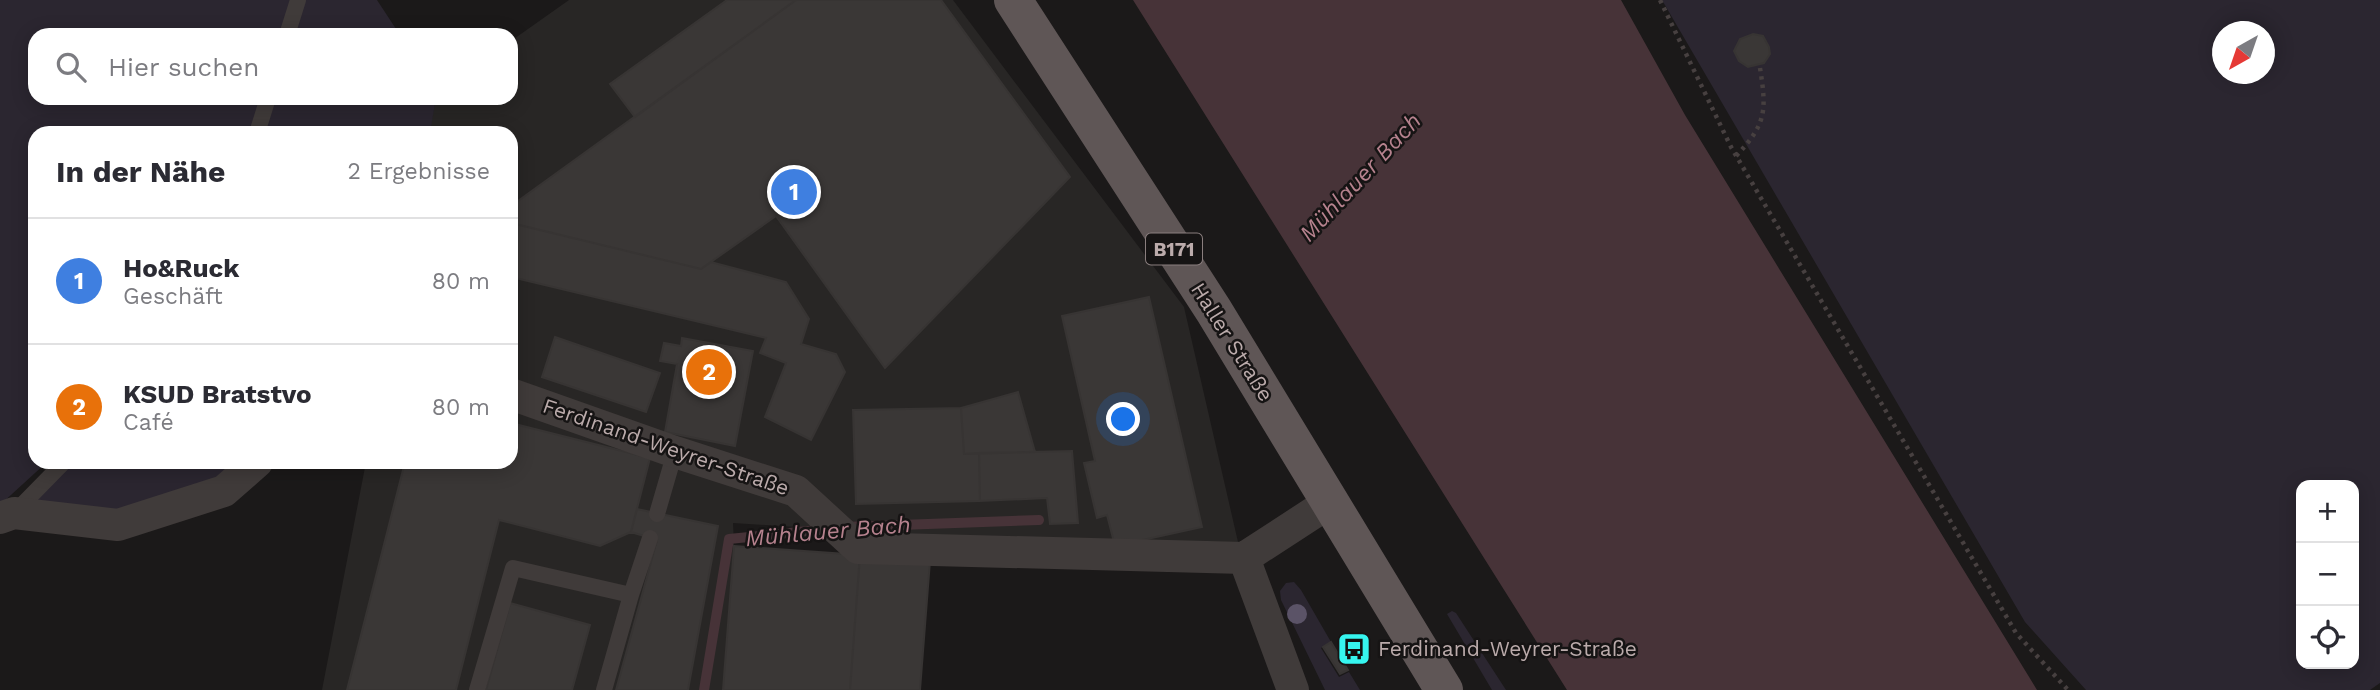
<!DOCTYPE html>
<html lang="de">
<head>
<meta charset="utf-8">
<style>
	:root { --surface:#fff; --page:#f2f2f3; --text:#2b2b33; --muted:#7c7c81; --line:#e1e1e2; --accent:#308688 }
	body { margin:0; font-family:"Work Sans",sans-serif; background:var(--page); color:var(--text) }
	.controls { position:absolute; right:21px; bottom:21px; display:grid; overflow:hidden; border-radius:14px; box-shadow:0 4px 18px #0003 }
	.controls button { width:63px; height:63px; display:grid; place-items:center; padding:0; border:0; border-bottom:2px solid var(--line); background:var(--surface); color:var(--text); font:35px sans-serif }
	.compass { position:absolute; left:2212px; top:21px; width:63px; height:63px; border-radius:50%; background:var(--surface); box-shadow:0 4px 18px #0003; rotate:220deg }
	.you { position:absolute; left:1124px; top:420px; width:24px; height:24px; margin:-18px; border:5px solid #fff; border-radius:50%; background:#1a73e8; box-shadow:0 0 0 10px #1a73e833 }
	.badge { display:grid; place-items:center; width:46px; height:46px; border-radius:50%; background:var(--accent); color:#fff; font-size:23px; font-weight:700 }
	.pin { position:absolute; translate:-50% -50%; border:4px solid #fff; box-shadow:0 2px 7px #0006 }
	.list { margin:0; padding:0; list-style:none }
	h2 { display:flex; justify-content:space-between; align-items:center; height:91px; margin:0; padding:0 28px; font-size:30px }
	h2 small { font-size:23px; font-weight:400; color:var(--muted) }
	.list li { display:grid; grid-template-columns:46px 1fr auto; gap:21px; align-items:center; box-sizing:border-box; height:126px; padding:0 28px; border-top:2px solid var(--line) }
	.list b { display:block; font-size:26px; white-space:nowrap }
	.list p { margin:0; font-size:23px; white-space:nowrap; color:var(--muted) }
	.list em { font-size:23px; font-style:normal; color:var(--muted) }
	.icon { flex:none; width:38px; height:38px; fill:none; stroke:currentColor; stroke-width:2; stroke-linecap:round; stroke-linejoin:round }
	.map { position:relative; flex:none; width:2380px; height:690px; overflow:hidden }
	.search { position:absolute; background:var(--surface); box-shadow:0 4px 18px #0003; left:28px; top:28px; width:490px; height:77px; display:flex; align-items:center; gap:18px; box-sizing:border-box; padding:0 24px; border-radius:21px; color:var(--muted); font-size:26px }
	.panel { position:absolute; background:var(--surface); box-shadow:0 4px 18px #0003; left:28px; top:126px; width:490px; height:343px; border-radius:21px }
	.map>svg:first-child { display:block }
</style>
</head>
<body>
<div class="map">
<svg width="2380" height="690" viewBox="0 0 2380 690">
	<rect width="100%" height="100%" fill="#1b1919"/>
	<path fill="#282625" d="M 569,0 L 953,0 L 1184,307 L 1241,555 L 733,523 L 741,690 L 322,690 L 366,462 L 511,462 L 511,133 L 429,133 L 436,98 L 511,98 L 511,41 Z"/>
	<path fill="#2b2630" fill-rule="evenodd" d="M 0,0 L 377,0 L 400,35 L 35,35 L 35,98 L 436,98 L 430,133 L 35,133 L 35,462 L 47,462 L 0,505 Z
		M 1662,0 L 2380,0 L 2380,683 L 2370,690 L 2086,690 L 2025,622 ZM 2222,32 L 2264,32 L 2264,74 L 2222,74 ZM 2301,485 L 2354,485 L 2354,664 L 2301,664 Z
		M 64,462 L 258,462 L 118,525 L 14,513 Z
		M 1294,582 L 1301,590 L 1331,642 L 1321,648 L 1339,677 L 1349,672 L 1360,690 L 1325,690 L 1281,600 L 1280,591 L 1286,583 Z
		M 1452,611 L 1456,613 L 1506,690 L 1492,690 L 1447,614 Z"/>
	<path fill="#473338" d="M 1133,0 L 1621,0 L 1685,115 L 2037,690 L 1567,690 Z"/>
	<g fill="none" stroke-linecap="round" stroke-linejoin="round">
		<path stroke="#473338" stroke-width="10" d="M 844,527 L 1039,520
			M 704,690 L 729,539 L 828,529"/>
	</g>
	<path fill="#3a3736" stroke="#373433" stroke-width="2" d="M 727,0 L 796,0 L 635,117 L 610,84 Z
		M 796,0 L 941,0 L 1070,177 L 885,368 L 776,216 L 701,269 L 511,223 L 511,206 Z
		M 1753,34 L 1763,36 L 1769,47 L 1770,54 L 1764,63 L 1748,67 L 1739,61 L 1734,51 L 1740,39 Z
		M 511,223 L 701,269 L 711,262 L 786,282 L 809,319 L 801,344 L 836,354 L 845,372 L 811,440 L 765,417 L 786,363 L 760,353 L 766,338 L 511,277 Z
		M 1149,297 L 1202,527 L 1115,546 L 1107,515 L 1097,518 L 1084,463 L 1095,461 L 1062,316 Z
		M 555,337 L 660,373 L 646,412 L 542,377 Z
		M 682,338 L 753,351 L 735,446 L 665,432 L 677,364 L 660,361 L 664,343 L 681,346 Z
		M 1018,392 L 1035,452 L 964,454 L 961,408 Z
		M 961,408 L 964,454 L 979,453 L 980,501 L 856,504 L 853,410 Z
		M 511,423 L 650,458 L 631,532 L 600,546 L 499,520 L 456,690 L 347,690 L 405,462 L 511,462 Z
		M 1072,451 L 1078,523 L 1050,524 L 1047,498 L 980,501 L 979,453 Z
		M 637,509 L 718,526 L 688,690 L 616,690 L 657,540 L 631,532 Z
		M 734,546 L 860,555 L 850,690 L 723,690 Z
		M 860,555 L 930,561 L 920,690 L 850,690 Z
		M 510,603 L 590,625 L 572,690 L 486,690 Z
		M 1331,642 L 1348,670 L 1340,674 L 1323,647 Z"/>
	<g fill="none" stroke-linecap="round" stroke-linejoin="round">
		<path stroke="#474040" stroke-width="4.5" stroke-dasharray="3.5 5" stroke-linecap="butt" d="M 1660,0 L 1731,147 L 2016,633 L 2068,690
			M 1736,156 C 1766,124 1767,112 1760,68"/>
		<path stroke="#403b3a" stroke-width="16" d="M 287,35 L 298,0
			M 257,133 L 268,98
			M 14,513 L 64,462
			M 657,514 L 675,452
			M 477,690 L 513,568 L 631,595
			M 604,690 L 631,595 L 650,538"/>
		<path stroke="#403b3a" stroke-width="32" d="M 511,394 L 675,452 L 796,491 L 858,548 L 1244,558 L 1330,502
			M 0,518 L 14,513 L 118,525 L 224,491 L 257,462
			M 1244,558 L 1293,690"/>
		<path stroke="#5f5656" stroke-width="38" d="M 1013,0 L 1214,311 L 1444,690"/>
	</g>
	<circle fill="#5b5367" cx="1297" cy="614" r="10"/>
	<defs>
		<symbol id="bus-square" viewBox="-11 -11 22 22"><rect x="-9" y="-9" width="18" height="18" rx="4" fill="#36f5ef" stroke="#161414"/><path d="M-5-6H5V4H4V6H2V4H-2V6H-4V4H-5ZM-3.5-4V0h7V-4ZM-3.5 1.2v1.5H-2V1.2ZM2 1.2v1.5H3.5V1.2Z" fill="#111"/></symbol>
	</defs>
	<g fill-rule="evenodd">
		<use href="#bus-square" x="1335" y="630" width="38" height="38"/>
	</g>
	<g text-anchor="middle" stroke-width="5" stroke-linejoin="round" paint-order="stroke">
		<rect fill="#161414" stroke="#8a7e7e" stroke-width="2" x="1146" y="233.5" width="56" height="31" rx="5"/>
		<g font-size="19" font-weight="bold" fill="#bbabab">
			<text x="1174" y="256">B171</text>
		</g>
		<g font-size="21" fill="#bbabab" stroke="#161414">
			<text transform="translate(1232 342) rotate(58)" y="7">Haller Straße</text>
			<text transform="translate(666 447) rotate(19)" y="7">Ferdinand-Weyrer-Straße</text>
		</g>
		<g font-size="21" fill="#bbabab" stroke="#161414" text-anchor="start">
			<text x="1378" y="656">Ferdinand-Weyrer-Straße</text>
		</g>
		<g font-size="23" font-style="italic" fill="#b6828e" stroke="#161414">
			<text transform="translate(1360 177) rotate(-47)" y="8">Mühlauer Bach</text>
			<text transform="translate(828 531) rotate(-5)" y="8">Mühlauer Bach</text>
		</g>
	</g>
</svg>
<div class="controls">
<button>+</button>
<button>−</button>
<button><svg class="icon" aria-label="locate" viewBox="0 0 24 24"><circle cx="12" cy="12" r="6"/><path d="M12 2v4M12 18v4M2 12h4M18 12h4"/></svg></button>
</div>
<svg class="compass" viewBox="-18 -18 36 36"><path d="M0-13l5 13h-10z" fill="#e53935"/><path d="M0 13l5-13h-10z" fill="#7c7c81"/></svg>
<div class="you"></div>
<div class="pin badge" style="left:794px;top:192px;background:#3f7fe0">1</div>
<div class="pin badge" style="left:709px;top:372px;background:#e8710a">2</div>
<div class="search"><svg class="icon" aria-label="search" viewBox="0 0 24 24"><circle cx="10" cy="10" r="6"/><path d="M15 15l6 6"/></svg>Hier suchen</div>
<section class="panel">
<h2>In der Nähe<small>2 Ergebnisse</small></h2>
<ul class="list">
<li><span class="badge" style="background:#3f7fe0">1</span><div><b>Ho&amp;Ruck</b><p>Geschäft</p></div><em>80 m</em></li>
<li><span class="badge" style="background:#e8710a">2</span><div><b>KSUD Bratstvo</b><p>Café</p></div><em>80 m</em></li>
</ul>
</section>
</div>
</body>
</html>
